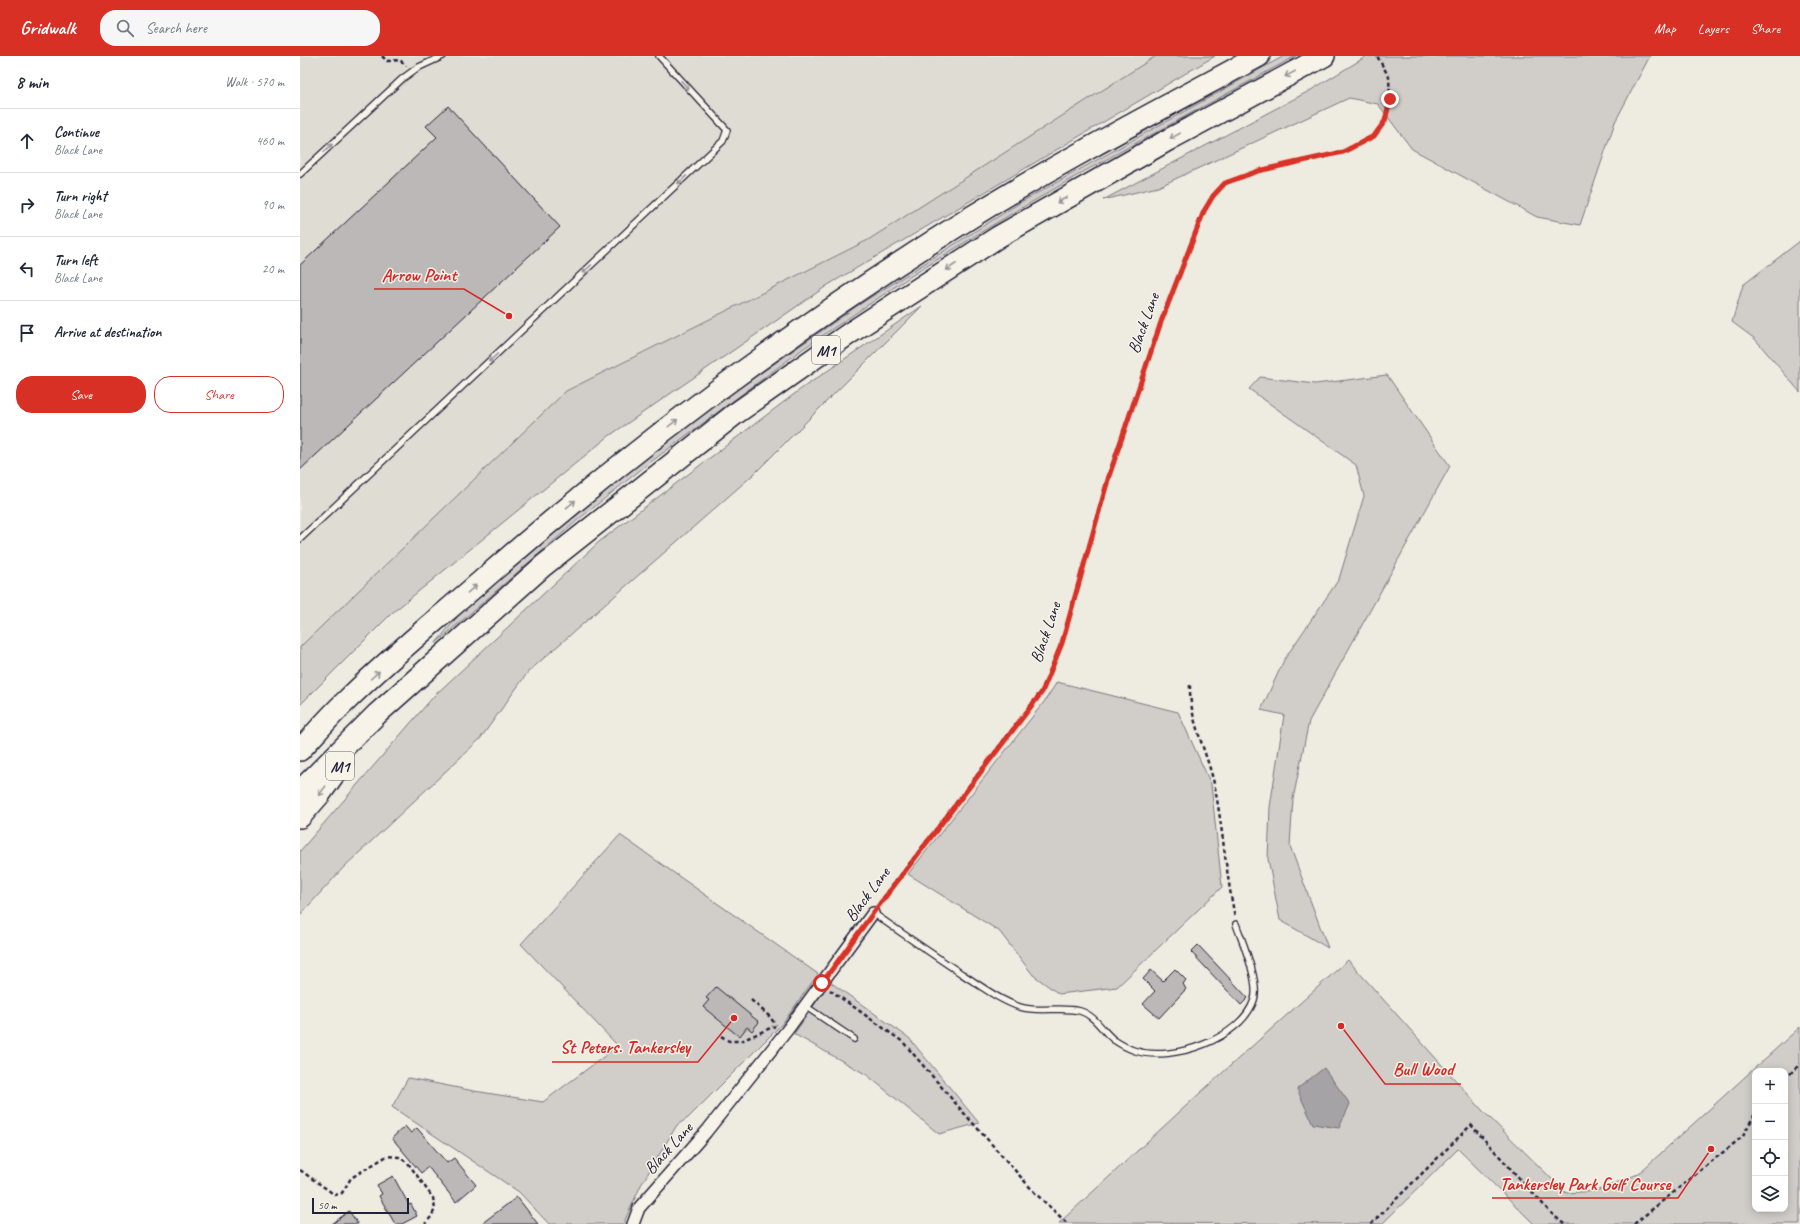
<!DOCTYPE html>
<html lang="en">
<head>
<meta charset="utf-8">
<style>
	:root { --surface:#fff; --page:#f6f6f7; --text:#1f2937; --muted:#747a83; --line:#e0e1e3; --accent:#d93025 }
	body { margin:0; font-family:Caveat,sans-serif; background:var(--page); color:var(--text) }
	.controls { position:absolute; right:12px; bottom:12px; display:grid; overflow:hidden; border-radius:8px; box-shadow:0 2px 10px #0003 }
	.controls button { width:36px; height:36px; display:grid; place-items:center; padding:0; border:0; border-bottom:1px solid var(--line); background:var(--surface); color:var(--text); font:20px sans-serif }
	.scale { position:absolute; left:12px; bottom:10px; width:97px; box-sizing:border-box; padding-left:4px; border:2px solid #22223b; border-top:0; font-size:11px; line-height:14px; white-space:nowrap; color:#22223b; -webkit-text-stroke:3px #f7f3e8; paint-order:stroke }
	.stop { position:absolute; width:12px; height:12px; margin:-9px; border:3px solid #d93025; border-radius:50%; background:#fff }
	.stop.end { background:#d93025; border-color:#fff; box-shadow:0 1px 4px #0008 }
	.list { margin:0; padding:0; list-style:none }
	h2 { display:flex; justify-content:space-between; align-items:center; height:52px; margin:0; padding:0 16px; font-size:17px }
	h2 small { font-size:13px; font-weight:400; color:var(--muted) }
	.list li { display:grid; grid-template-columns:26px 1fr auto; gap:12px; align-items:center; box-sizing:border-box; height:64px; padding:0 16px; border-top:1px solid var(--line) }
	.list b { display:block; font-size:15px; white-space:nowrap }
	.list p { margin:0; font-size:13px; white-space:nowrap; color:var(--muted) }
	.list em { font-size:13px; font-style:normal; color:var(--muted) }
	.actions { display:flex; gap:8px; padding:12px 16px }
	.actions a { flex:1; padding:9px 0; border:1px solid var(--accent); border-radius:16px; text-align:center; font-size:14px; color:var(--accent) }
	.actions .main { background:var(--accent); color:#fff }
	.icon { flex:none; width:22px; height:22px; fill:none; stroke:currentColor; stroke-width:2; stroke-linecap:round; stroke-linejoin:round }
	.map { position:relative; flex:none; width:1500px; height:1168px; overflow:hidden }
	header { display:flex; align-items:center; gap:24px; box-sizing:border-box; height:56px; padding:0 20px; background:var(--accent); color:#fff }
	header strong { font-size:19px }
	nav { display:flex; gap:22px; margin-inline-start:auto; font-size:14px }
	.search { width:280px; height:36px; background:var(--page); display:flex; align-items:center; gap:10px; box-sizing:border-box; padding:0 14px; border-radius:16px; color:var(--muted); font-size:15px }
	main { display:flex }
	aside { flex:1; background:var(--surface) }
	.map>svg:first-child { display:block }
</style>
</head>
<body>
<header>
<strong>Gridwalk</strong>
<div class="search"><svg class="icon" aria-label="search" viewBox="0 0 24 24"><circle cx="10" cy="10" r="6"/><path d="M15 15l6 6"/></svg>Search here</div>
<nav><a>Map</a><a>Layers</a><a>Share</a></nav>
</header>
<main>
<aside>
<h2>8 min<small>Walk · 570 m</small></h2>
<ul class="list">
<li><svg class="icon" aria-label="ahead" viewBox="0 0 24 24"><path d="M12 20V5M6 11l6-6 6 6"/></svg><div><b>Continue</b><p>Black Lane</p></div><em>460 m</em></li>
<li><svg class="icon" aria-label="right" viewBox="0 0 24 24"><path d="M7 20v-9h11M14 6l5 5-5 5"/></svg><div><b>Turn right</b><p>Black Lane</p></div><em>90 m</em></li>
<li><svg class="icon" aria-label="left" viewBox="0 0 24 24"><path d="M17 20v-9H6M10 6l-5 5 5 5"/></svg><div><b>Turn left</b><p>Black Lane</p></div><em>20 m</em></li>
<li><svg class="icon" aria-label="arrive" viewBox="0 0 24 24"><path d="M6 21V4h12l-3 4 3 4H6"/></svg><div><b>Arrive at destination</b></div></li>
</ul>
<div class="actions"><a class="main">Save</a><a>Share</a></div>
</aside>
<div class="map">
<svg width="1500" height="1168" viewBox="0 0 1500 1168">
	<rect width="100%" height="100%" fill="#eeebe1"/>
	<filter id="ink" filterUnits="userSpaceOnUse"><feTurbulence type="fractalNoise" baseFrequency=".025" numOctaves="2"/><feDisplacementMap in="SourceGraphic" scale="8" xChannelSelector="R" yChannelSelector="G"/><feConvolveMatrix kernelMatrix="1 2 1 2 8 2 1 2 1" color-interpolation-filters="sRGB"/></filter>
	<g filter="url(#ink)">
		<path fill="#dfdcd4" d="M 0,0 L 856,0 L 568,184 L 266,335 L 0,591 Z"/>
		<path fill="#d1cdc9" stroke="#7a7882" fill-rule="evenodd" d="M 856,0 L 915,0 L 528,229 L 309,380 L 92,557 L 0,649 L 0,591 L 266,335 L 568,184 Z
			M 984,0 L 996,0 L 785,115 L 696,167 L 611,220 L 504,292 L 344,411 L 279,463 L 135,588 L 159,559 L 252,478 L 337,408 L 415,349 L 557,250 L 721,146 Z
			M 1067,0 L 1350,0 L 1315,66 L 1280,169 L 1237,161 L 1112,93 L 1078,48 L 1049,42 L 858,131 L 803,144 L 1011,34 Z
			M 1500,185 L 1500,336 L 1455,283 L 1432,266 L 1443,229 Z
			M 622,250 L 454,418 L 228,616 L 180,683 L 44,811 L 0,859 L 0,795 L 134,640 L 300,485 L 501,333 Z
			M 1087,319 L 1150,410 L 1009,665 L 993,743 L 990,790 L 1028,892 L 980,864 L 968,803 L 970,751 L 984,659 L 961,654 L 984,604 L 1039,523 L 1064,440 L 1056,409 L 949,333 L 960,321 L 1015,328 Z
			M 757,626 L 878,656 L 911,728 L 922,831 L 817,931 L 759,938 L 733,919 L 699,875 L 608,818 L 744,646 Z
			M 320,779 L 518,918 L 482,968 L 388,1062 L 377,1069 L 341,1129 L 325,1164 L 325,1168 L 249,1168 L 219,1136 L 92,1051 L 108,1022 L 174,1035 L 243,1046 L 318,990 L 221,888 Z
			M 1048,904 L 1183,1055 L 1266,1137 L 1296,1135 L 1338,1118 L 1500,971 L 1500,1168 L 1234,1168 L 1158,1093 L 1082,1168 L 759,1167 L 900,1037 ZM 1455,1015 L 1485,1015 L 1485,1153 L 1455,1153 Z
			M 530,926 L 609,982 L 679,1067 L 639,1078 L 567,1019 L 494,978 Z"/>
		<path fill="#a6a3a6" stroke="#716f7b" d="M 1024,1012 L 1050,1048 L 1039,1072 L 1013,1068 L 997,1033 Z"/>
		<path fill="#bbb8b7" stroke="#22223b" d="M 148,50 L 260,171 L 0,414 L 0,209 L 137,81 L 126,70 Z
			M 898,889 L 948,942 L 941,949 L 891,896 Z
			M 875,913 L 886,924 L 883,928 L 886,933 L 859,962 L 843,948 L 855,935 L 843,923 L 851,914 L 863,925 Z
			M 416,931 L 459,966 L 452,975 L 447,971 L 440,980 L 436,978 L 403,951 L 409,944 L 406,942 Z
			M 105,1070 L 111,1077 L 117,1072 L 147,1107 L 154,1102 L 176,1129 L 156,1146 L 128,1111 L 121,1117 L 92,1082 Z
			M 93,1120 L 109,1149 L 111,1148 L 117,1160 L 102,1168 L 95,1168 L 79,1140 L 82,1138 L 77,1129 Z
			M 217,1141 L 238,1168 L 181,1168 Z
			M 49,1155 L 58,1168 L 32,1168 Z"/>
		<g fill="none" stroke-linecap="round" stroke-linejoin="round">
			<defs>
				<path id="service" d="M 0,118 L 102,23 L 117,12 L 143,0
					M 0,483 L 423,85 L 427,74 L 359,0
					M 573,857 C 603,878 632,898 662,918 C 681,930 699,944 720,951 C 739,957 761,950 780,955 C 795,959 803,976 814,984 C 820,988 829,993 836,995 C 873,1006 941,983 954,944 C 960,926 942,885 936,868
					M 505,950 L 554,983"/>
				<path id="minor" d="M 333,1168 L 339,1152 L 406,1076 L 488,973 L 573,857"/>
				<path id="motorway" d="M 0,694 C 15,678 29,661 45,646 C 87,604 134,566 179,527 C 334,391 498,269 673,160 C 765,103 863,52 959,0
					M 0,735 L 77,658 L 243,510 L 435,358 L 550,277 L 698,181 L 868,84 L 1024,0
					M 0,761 L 20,738 L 42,707"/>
			</defs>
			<use href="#service" stroke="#22223b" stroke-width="8"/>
			<use href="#minor" stroke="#22223b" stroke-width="14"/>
			<use href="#motorway" stroke="#22223b" stroke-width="24"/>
			<path stroke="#22223b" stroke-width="2.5" stroke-dasharray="4 3" stroke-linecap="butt" d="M 82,0 L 87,5 L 100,4 L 106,10
				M 890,629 C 889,665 908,697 915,732 C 923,775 926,818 935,861
				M 579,848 L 742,635 L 762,587 L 809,420 L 861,266 L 904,155 L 913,140 L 925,127 L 959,115 L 1043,96 L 1074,80 L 1085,65 L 1090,43 L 1089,21 L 1077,0
				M 530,934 L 603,986 L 663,1056 L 735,1137 L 768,1168
				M 451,944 L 469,960 L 476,969
				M 421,980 L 429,985 L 441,985 L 475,970
				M 1485,1023 L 1500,1008
				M 0,1114 L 35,1139 L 42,1137 L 51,1122 L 87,1100 L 99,1101 L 108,1107 L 133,1142 L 135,1153 L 131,1161 L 125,1168
				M 1071,1168 L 1171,1069 L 1251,1157 L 1264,1168
				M 1334,1168 L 1442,1081 L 1455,1058"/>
			<use href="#service" stroke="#f7f3e8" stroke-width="5.5"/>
			<use href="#minor" stroke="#f7f3e8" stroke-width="11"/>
			<use href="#motorway" stroke="#f7f3e8" stroke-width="21"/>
		</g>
		<defs><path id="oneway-shaft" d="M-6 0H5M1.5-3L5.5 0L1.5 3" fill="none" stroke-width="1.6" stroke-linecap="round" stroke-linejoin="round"/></defs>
		<g stroke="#97959a">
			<use href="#oneway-shaft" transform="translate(990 18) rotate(152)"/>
			<use href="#oneway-shaft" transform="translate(385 29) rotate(47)"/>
			<use href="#oneway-shaft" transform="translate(875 80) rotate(152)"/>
			<use href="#oneway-shaft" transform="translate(28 92) rotate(-43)"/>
			<use href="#oneway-shaft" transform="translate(382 124) rotate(137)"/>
			<use href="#oneway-shaft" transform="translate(762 144) rotate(150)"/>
			<use href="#oneway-shaft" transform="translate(651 211) rotate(147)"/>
			<use href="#oneway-shaft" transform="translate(287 213) rotate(137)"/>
			<use href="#oneway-shaft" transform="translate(193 302) rotate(137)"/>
			<use href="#oneway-shaft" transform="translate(373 367) rotate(-38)"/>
			<use href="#oneway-shaft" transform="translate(271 448) rotate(-40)"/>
			<use href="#oneway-shaft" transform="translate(172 533) rotate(-41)"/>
			<use href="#oneway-shaft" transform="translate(75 619) rotate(-42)"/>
			<use href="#oneway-shaft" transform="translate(22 735) rotate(127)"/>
		</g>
	</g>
	<g fill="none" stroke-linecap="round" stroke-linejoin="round" filter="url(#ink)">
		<path stroke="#d93025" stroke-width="5" d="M 522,927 L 573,857 L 742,636 L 762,587 L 809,420 L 861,266 L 904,155 L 913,140 L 925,127 L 958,115 L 1043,96 L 1074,80 L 1085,65 L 1090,43"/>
	</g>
	<g text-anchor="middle" stroke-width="3" stroke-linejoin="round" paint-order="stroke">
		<g fill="#f7f3e8" stroke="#62616f" stroke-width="1">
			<rect x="512" y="280" width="28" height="28" rx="3"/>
			<rect x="26" y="696" width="28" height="28" rx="3"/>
		</g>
		<g font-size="16" font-weight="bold" fill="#22223b">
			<text x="526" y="300">M1</text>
			<text x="40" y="716">M1</text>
		</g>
		<g font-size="17" fill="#22223b" stroke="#f7f3e8">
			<text transform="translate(843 267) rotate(-70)" y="6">Black Lane</text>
			<text transform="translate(745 576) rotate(-71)" y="6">Black Lane</text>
			<text transform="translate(567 838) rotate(-53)" y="6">Black Lane</text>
			<text transform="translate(368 1092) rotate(-48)" y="6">Black Lane</text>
		</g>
	</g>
	<path fill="none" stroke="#d62828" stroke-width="1.5" d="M209 260L164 233H74M434 962L398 1006H252M1041 970L1085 1028H1161M1411 1093L1378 1142H1192"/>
	<g fill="#d62828" stroke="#f7f3e8" stroke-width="1.5">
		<circle cx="209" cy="260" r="4"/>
		<circle cx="434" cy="962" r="4"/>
		<circle cx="1041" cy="970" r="4"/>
		<circle cx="1411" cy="1093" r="4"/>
	</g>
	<g font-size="18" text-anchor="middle" font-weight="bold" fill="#d62828" stroke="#f7f3e8" stroke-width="3" stroke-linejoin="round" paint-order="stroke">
		<text x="119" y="225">Arrow Point</text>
		<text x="325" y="997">St Peters. Tankersley</text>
		<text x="1123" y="1019">Bull Wood</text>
		<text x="1285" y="1134">Tankersley Park Golf Course</text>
	</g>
</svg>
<div class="controls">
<button>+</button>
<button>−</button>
<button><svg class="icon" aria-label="locate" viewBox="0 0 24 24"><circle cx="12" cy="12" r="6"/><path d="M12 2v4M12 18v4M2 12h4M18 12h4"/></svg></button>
<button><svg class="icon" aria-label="layers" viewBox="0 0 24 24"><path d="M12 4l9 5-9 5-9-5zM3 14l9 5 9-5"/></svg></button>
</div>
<div class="scale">50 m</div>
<div class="stop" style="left:522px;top:927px"></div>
<div class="stop end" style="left:1090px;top:43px"></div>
</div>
</main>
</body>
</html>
